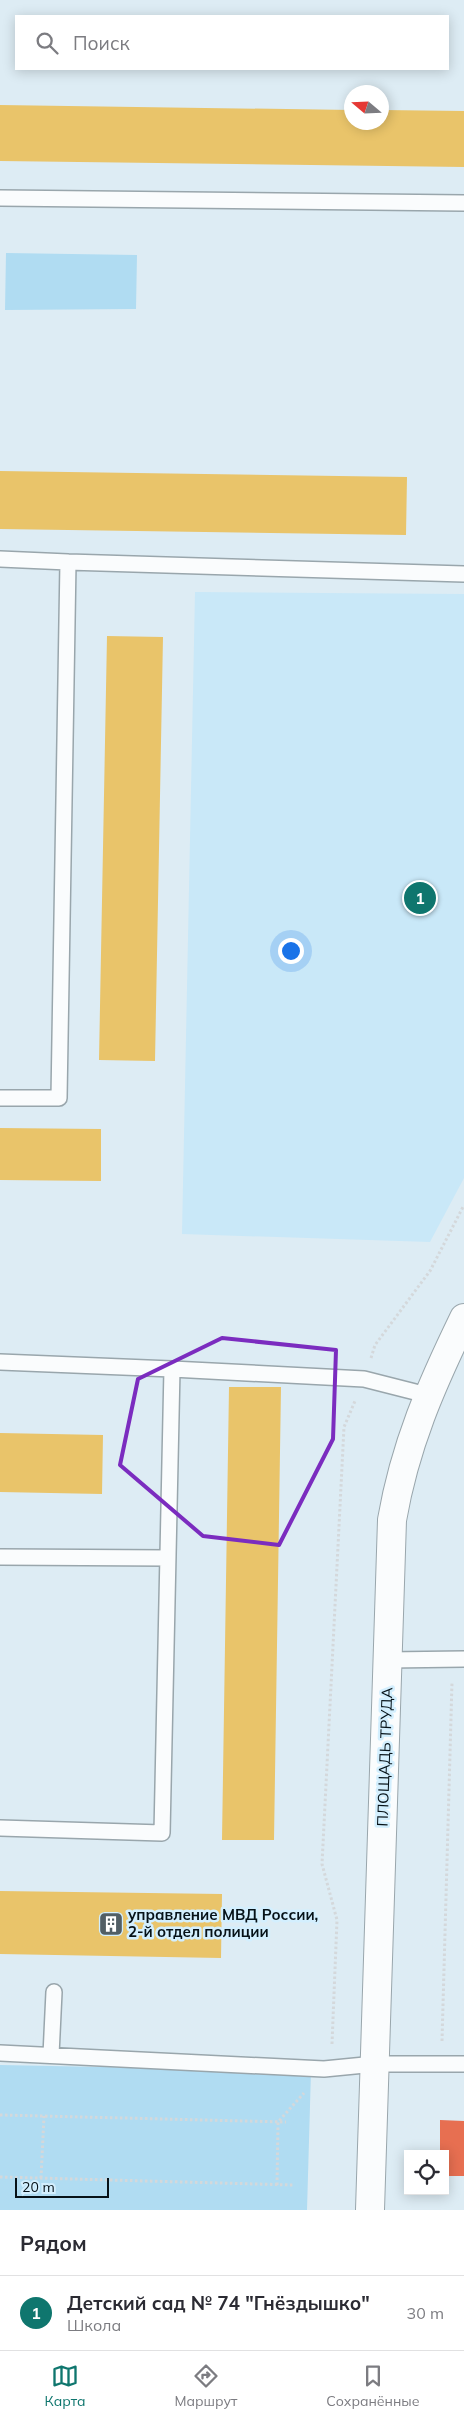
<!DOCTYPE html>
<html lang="ru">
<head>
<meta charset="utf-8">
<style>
	:root { --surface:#fff; --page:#f2f2f3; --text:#2b2b33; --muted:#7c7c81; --line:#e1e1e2; --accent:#0f766e }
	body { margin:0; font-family:Mulish,sans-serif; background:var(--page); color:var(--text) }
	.controls { position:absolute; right:15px; bottom:15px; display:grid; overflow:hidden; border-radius:0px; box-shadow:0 2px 12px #0003 }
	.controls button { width:45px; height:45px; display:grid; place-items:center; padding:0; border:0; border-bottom:1px solid var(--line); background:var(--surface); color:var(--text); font:25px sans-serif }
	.compass { position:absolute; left:344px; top:85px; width:45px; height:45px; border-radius:50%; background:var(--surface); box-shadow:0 2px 12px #0003; rotate:289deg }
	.scale { position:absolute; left:15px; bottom:12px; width:94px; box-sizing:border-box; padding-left:5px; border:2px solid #061218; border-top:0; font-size:14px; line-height:18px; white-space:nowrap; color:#061218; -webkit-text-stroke:4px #d3effe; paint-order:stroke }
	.you { position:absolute; left:290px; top:950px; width:18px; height:18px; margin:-12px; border:4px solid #fff; border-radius:50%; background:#1a73e8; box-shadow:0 0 0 8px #1a73e833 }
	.badge { display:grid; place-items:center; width:32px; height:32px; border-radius:50%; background:var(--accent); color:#fff; font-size:16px; font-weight:700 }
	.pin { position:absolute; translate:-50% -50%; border:2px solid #fff; box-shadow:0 1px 5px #0006 }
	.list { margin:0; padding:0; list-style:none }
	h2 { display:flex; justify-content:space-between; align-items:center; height:65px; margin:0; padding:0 20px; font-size:21px }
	h2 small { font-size:16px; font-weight:400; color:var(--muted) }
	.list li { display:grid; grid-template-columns:32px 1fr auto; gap:15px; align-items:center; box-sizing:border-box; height:75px; padding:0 20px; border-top:1px solid var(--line) }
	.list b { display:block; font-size:19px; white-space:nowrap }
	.list p { margin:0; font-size:16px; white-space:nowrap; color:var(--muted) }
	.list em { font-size:16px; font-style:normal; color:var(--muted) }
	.icon { flex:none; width:28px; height:28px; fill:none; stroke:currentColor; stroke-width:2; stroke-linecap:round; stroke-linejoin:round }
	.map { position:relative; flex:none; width:464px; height:2210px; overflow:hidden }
	.search { position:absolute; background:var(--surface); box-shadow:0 2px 12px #0003; left:15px; right:15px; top:15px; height:55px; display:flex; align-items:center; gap:12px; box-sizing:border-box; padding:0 18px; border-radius:0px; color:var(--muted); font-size:19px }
	.sheet { height:140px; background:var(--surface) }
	nav { display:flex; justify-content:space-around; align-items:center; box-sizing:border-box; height:70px; border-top:1px solid var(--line); background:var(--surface); font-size:14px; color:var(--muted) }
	nav a { display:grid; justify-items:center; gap:2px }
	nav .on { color:var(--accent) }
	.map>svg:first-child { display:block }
</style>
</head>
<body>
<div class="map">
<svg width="464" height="2210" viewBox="0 0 464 2210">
	<rect width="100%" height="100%" fill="#ddecf4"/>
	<path fill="#c9e8f8" d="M 195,592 L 464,594 L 464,1178 L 430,1242 L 182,1234 Z"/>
	<path fill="#b0dcf2" d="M 6,253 L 137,255 L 136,309 L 5,310 Z
		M 0,2065 L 311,2071 L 307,2210 L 0,2210 Z"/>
	<path fill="#e9c46a" d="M 0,105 L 352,110 L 352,122 L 382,122 L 382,110 L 464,111 L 464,167 L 0,161 Z
		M 0,471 L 407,477 L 406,535 L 0,529 Z
		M 107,636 L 163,637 L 155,1061 L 99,1060 Z
		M 0,1128 L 101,1129 L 101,1181 L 0,1180 Z
		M 229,1387 L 281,1387 L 274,1840 L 222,1840 Z
		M 0,1433 L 103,1435 L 102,1494 L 0,1492 Z
		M 0,1891 L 222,1894 L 221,1958 L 0,1954 Z"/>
	<path fill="#e76f51" d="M 440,2120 L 464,2121 L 464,2176 L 445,2176 L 445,2154 L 440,2154 Z"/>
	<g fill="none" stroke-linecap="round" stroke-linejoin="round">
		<defs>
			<path id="service" d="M 0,198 L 464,203
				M 0,559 L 68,562 L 59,1098 L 0,1098
				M 68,562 L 464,574
				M 0,1362 L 172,1369 L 364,1379 L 427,1395
				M 0,1557 L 168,1558
				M 388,1660 L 464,1659
				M 0,1828 L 162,1833 L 172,1369
				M 0,2053 L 324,2069 L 375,2064 L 464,2064
				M 51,2055 L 54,1992"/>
			<path id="minor" d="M 370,2210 L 392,1520 C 405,1445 431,1386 464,1318"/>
		</defs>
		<use href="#service" stroke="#99a6ac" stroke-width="18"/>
		<use href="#minor" stroke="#99a6ac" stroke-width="30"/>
		<path stroke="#d4d8db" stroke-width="3" stroke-dasharray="2.5 2.5" stroke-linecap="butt" d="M 371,1358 L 375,1345 L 430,1271 L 464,1205
			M 442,2041 L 452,1682
			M 332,2044 L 337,1920 L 322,1864 L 344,1427 L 355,1401
			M 0,2115 L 286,2122
			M 0,2177 L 293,2185
			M 41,2178 L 44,2116
			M 277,2185 L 278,2122 L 304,2093"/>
		<use href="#service" stroke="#fafcfd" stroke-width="15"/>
		<use href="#minor" stroke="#fafcfd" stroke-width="28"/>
	</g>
	<path fill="none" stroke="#7b2cbf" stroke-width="4" stroke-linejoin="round" d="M 222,1338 L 336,1350 L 333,1439 L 279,1545 L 203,1536 L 120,1465 L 138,1379 Z"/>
	<defs>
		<symbol id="building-square" viewBox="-11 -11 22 22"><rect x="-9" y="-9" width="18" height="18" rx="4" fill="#515e65" stroke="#d3effe"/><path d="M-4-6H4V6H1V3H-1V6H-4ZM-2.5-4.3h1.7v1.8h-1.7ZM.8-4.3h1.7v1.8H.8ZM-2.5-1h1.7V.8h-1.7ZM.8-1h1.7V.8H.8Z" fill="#fff"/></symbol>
	</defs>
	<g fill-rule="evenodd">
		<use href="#building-square" x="97" y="1910" width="28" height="28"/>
	</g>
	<g text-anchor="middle" stroke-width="5" stroke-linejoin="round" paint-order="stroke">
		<g font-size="15" fill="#061218" stroke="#d3effe">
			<text transform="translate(385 1757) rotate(-88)" y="5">ПЛОЩАДЬ ТРУДА</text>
		</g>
		<g font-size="15" font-weight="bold" fill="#061218" stroke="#d3effe" text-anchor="start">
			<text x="128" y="1920">управление МВД России,<tspan x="128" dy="17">2-й отдел полиции</tspan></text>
		</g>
	</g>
</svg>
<div class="controls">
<button><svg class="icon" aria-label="locate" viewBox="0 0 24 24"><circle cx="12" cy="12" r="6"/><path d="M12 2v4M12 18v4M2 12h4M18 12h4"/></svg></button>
</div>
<svg class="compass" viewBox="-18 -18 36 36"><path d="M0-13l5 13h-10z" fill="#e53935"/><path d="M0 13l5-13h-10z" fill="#7c7c81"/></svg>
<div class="scale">20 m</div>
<div class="you"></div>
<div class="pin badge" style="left:420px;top:898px">1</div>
<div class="search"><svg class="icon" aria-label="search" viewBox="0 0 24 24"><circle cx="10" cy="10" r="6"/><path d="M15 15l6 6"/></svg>Поиск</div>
</div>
<section class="sheet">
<h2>Рядом<small></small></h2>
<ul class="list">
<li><span class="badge">1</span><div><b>Детский сад № 74 &quot;Гнёздышко&quot;</b><p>Школа</p></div><em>30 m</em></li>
</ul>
</section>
<nav>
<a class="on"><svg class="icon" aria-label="map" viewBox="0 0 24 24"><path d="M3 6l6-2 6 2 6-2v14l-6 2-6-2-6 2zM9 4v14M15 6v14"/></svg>Карта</a>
<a><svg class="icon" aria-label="directions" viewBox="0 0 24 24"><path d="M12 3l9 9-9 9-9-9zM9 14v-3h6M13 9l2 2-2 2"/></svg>Маршрут</a>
<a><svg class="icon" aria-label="saved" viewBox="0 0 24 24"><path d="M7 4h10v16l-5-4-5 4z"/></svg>Сохранённые</a>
</nav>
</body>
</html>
